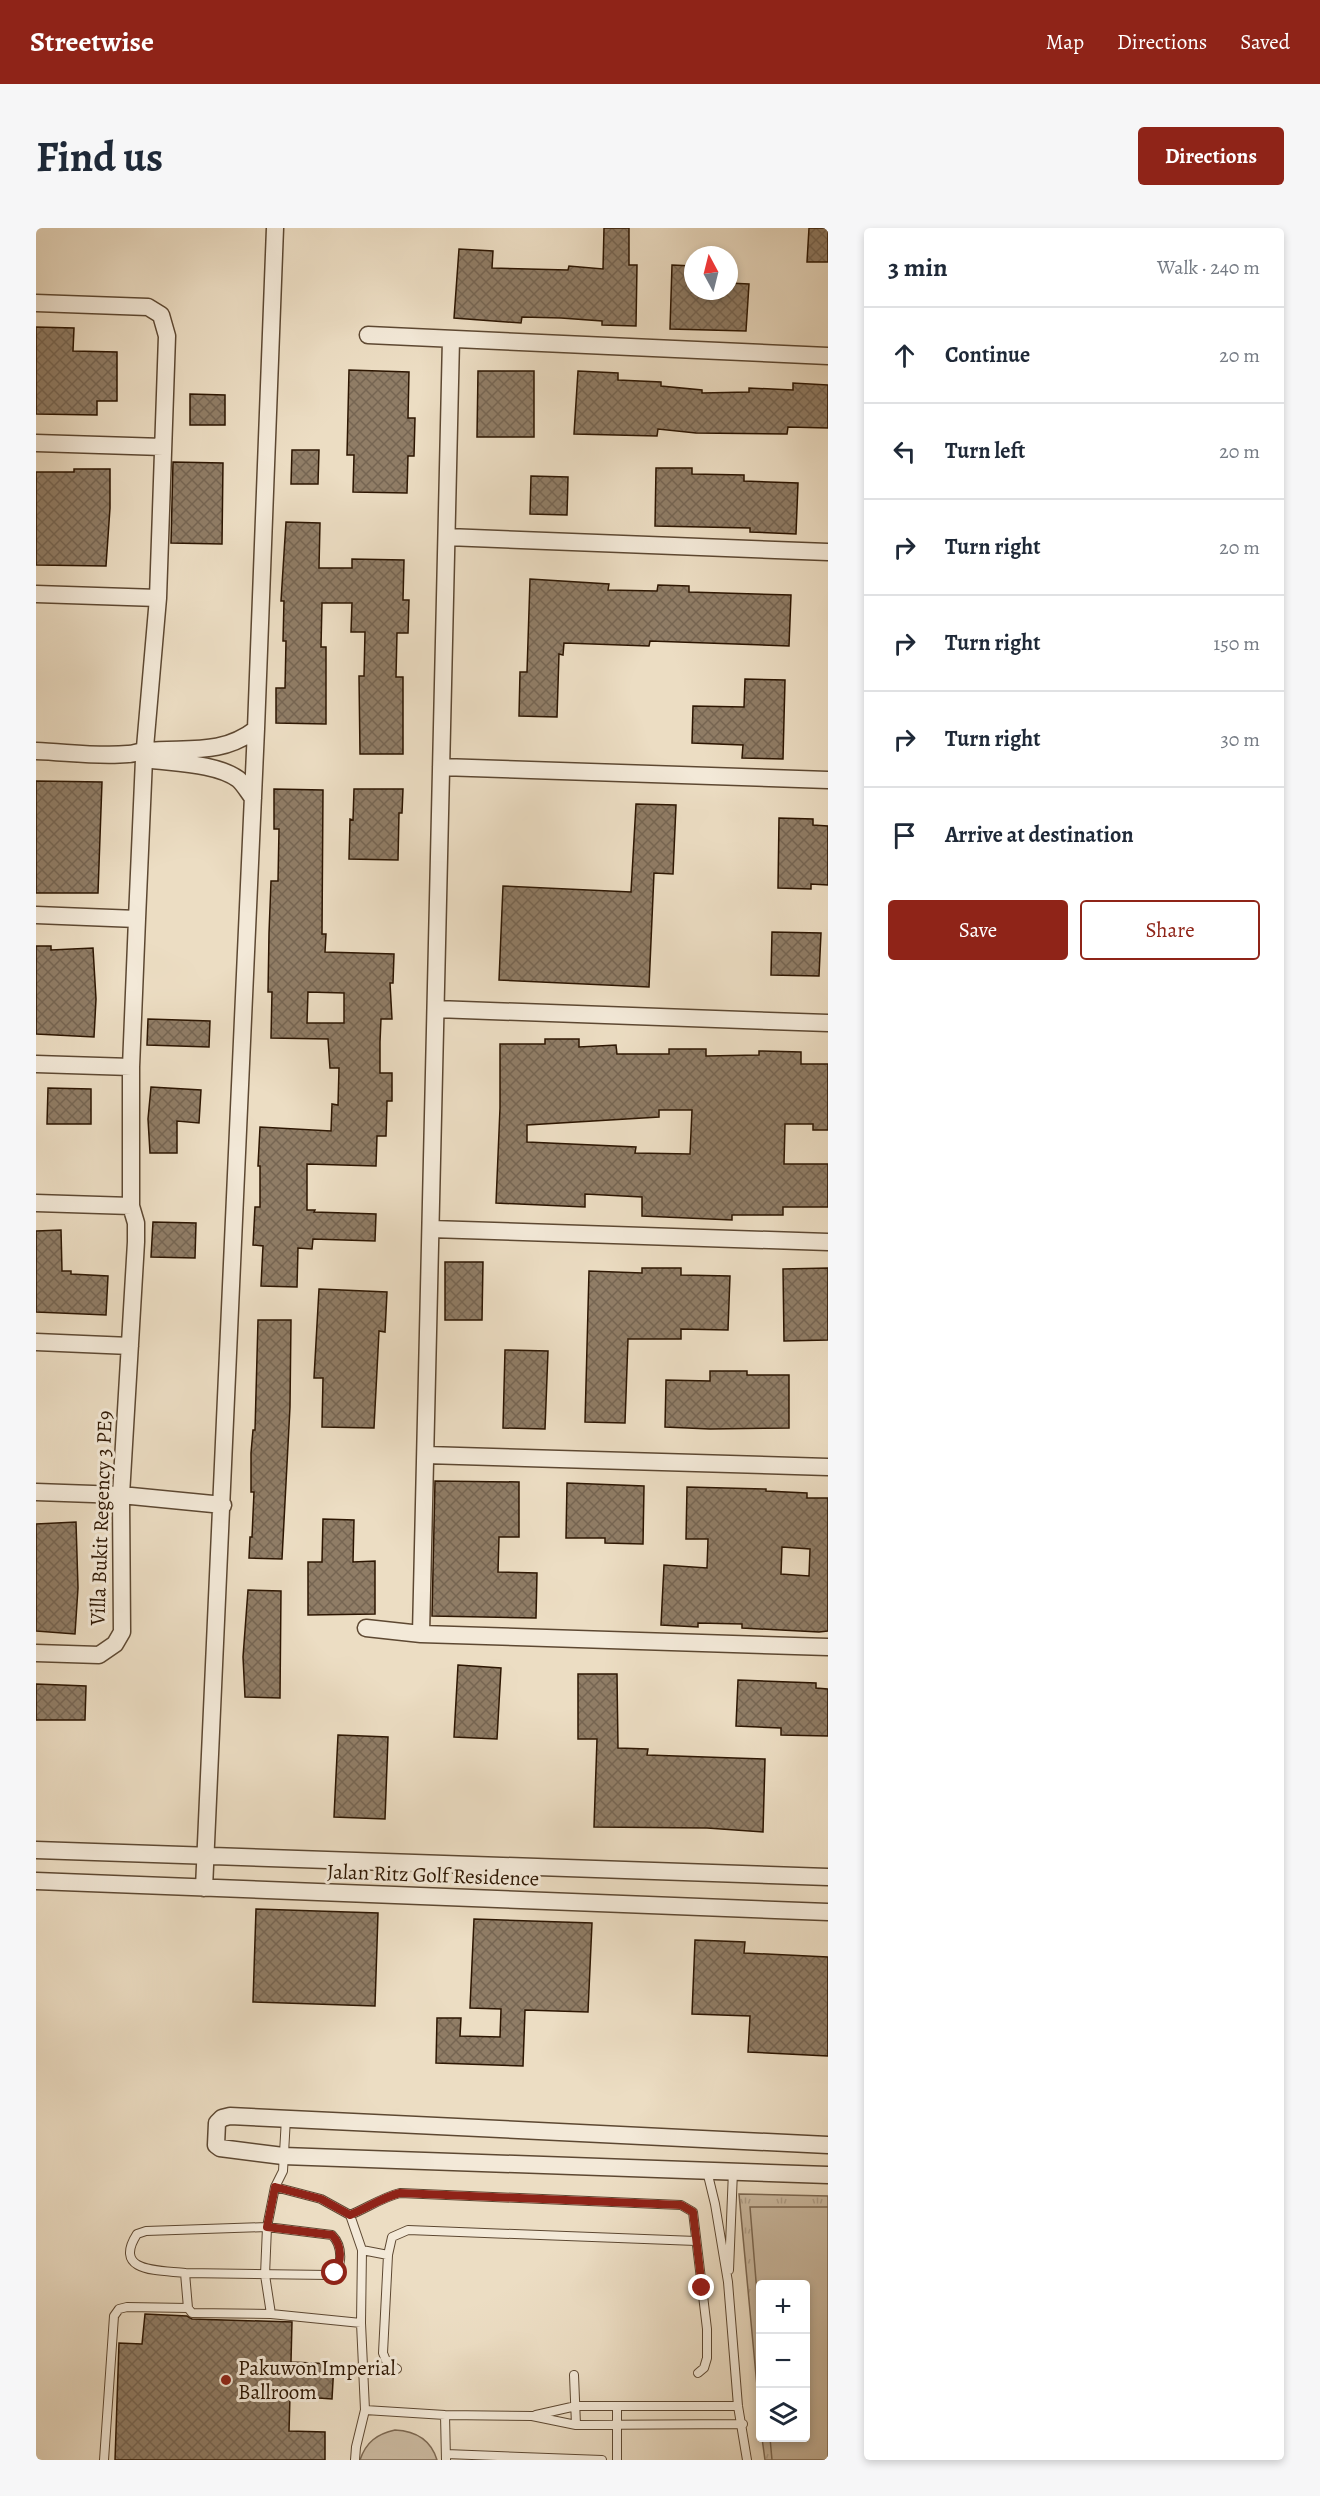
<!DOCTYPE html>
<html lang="en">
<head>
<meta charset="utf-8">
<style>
	:root { --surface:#fff; --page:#f6f6f7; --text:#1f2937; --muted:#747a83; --line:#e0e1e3; --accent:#8f2418 }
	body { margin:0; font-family:Alegreya,serif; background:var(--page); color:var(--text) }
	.controls { position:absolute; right:18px; bottom:18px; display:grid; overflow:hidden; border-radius:6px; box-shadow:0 3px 9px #0003 }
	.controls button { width:54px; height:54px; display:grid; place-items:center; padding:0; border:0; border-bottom:2px solid var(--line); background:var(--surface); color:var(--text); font:30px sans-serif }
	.compass { position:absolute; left:648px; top:18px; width:54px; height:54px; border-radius:50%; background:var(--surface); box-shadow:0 3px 9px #0003; rotate:353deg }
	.stop { position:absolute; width:18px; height:18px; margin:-14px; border:4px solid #8f2418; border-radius:50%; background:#fff }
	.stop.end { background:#8f2418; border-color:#fff; box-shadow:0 2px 6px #0008 }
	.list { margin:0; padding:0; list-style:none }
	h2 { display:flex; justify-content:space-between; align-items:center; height:78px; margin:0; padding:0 24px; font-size:26px }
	h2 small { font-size:20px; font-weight:400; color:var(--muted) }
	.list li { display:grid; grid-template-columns:39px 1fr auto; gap:18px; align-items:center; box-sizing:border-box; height:96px; padding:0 24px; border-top:2px solid var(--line) }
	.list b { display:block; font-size:22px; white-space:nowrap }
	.list em { font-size:20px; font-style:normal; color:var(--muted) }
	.actions { display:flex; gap:12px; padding:18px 24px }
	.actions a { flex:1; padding:14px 0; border:2px solid var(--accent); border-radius:6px; text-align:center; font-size:21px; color:var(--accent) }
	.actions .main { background:var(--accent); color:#fff }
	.icon { flex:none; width:33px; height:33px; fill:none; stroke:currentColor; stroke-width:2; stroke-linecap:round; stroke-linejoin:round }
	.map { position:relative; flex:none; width:792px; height:2232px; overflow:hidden; border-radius:6px }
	header { display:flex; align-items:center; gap:36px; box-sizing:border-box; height:84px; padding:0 30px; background:var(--accent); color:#fff }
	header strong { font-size:28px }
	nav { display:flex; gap:33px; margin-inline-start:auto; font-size:21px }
	.intro { display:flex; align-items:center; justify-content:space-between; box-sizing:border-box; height:144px; padding:0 36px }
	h1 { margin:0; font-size:42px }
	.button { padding:15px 27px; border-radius:6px; background:var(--accent); color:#fff; font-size:21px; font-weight:700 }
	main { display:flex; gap:36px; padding:0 36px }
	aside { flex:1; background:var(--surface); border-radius:6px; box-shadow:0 3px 9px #0003 }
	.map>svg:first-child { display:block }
</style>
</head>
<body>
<header>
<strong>Streetwise</strong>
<nav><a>Map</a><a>Directions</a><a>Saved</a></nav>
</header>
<div class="intro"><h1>Find us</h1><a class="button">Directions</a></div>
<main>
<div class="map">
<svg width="792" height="2232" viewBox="0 0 792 2232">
	<defs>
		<pattern id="grass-tufts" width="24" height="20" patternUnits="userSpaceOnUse" patternTransform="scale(1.5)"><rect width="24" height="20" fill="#ccbba2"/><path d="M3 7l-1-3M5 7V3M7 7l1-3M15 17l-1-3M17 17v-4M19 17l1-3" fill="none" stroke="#b0a08a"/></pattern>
		<pattern id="building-cross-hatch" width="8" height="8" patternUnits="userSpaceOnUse" patternTransform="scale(1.5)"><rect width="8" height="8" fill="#907d66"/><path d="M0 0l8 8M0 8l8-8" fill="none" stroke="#766552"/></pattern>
	</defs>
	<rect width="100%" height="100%" fill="#ecddc3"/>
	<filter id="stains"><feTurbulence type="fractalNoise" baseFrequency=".00333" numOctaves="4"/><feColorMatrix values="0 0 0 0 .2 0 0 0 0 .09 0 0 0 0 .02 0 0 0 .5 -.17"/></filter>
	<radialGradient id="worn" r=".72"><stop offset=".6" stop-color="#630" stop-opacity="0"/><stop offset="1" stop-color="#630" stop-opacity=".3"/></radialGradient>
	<path fill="url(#grass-tufts)" stroke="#7c6852" stroke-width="1.5" d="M 703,1966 L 792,1968 L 792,2232 L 729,2232 L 726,2210 L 770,2210 L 770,2056 L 724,2056 L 724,2190 Z"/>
	<path fill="#ccbba2" stroke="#7c6852" stroke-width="1.5" d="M 714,1979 L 792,1979 L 792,2232 L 736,2232 L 734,2210 L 770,2210 L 770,2056 L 724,2056 L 724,2102 Z
		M 359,2202 C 379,2203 395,2212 401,2232 L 324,2232 C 330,2214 341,2206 359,2202 Z"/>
	<path fill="url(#building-cross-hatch)" stroke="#2d1602" stroke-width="1.5" fill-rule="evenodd" d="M 568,0 L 593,0 L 593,37 L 601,37 L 600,98 L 566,97 L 566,93 L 525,90 L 486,89 L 485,95 L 418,90 L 423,21 L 457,23 L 456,40 L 532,42 L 533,38 L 567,41 Z
		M 773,0 L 792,0 L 792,34 L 771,34 Z
		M 636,37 L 657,38 L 657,63 L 693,63 L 693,55 L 713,56 L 710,103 L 634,101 Z
		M 0,99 L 38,100 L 37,123 L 81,124 L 81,173 L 61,173 L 61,187 L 0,186 Z
		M 313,142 L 373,144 L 372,190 L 379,190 L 378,228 L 372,228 L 371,265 L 317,264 L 318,227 L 311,227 Z
		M 442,143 L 498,143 L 498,209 L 441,209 Z
		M 542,143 L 582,145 L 582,152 L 625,154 L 625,158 L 666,162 L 666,165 L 713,164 L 713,160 L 757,162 L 757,155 L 792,157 L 792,200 L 752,199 L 751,206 L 660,205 L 622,201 L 621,208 L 538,206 Z
		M 154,166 L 189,167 L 189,197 L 154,197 Z
		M 256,222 L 283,222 L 282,256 L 255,256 Z
		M 137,234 L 187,235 L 186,316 L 135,315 Z
		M 620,240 L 656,240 L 656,246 L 708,247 L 708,253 L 762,255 L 760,306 L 714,304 L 714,300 L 619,298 Z
		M 38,241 L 74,241 L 74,280 L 70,338 L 0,337 L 0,244 L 38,244 Z
		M 495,248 L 532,249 L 531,287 L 494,286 Z
		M 250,294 L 284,295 L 283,340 L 316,340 L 316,331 L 368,332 L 367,372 L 373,372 L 372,405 L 361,405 L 360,449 L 367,449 L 367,526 L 324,526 L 323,448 L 328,448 L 329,404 L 315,404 L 316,375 L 286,375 L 285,419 L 290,419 L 290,496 L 240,495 L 240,460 L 249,460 L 250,413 L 247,413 L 248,373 L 245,373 Z
		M 494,351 L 573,356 L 572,362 L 621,363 L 622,357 L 653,358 L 653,364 L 755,367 L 753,418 L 614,413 L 613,418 L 528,415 L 527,427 L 523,426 L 521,489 L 483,488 L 484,444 L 491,444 Z
		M 709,451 L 749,452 L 747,531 L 706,530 L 707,517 L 656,515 L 657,478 L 708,479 Z
		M 0,553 L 66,554 L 62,665 L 0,665 Z
		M 238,561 L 287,562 L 286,706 L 290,706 L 289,724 L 358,726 L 357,755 L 354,755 L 356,791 L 345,791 L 344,814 L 344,845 L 356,845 L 356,873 L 351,873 L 350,908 L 341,908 L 340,938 L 271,936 L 271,982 L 279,982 L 278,984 L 340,986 L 339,1013 L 277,1011 L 276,1021 L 262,1020 L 261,1059 L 225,1058 L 227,1018 L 217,1017 L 219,979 L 224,979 L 224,938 L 222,938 L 224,899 L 295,903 L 296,876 L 302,877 L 303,840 L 294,840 L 292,811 L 235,810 L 236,764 L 232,764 L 233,705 L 235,653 L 242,653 L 243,601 L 238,601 ZM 272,764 L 308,765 L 308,795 L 271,795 Z
		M 318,561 L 367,561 L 366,585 L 363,585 L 362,632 L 313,631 L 314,591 L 317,592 Z
		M 600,576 L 640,577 L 637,646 L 618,645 L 613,759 L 463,752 L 467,658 L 595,664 Z
		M 743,590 L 777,591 L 777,597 L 792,598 L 792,657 L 775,656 L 775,661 L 742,660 Z
		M 736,704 L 785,705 L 783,748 L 735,747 Z
		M 0,718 L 15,718 L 15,722 L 57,720 L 60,771 L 58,809 L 0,806 Z
		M 112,791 L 174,793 L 173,819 L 111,817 Z
		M 509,811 L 543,811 L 543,819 L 580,817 L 581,826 L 633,826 L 633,821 L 670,821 L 670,828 L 723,827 L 723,823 L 765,824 L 765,836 L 792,836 L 792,902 L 777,902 L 777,896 L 749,896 L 748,936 L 792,936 L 792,979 L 747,979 L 747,987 L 696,987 L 696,992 L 606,988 L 606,969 L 549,966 L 549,979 L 460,975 L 464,880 L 464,816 L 509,816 ZM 623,882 L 656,882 L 654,926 L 599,925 L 600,919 L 491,914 L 491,897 L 623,889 Z
		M 115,859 L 165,862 L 163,895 L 141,893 L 141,925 L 114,925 L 112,891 Z
		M 12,860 L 55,861 L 55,896 L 11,896 Z
		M 117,994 L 160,995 L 159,1030 L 115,1029 Z
		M 25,1002 L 26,1043 L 35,1043 L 35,1046 L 72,1048 L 70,1087 L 0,1084 L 0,1003 Z
		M 409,1034 L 447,1034 L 446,1092 L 409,1092 Z
		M 606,1040 L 645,1040 L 645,1047 L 694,1048 L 692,1102 L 645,1101 L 645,1111 L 592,1111 L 589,1195 L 549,1194 L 553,1043 L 606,1045 Z
		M 792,1040 L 792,1112 L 748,1113 L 747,1041 Z
		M 283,1061 L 351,1064 L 349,1104 L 343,1103 L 338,1200 L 286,1199 L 287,1150 L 278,1150 Z
		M 222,1092 L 255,1092 L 254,1179 L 246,1331 L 213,1330 L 214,1309 L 216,1309 L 218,1264 L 215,1264 L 215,1225 L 217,1202 L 219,1202 Z
		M 469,1122 L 512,1123 L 509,1201 L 467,1200 Z
		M 674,1143 L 711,1143 L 711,1147 L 753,1147 L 753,1200 L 674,1201 L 629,1199 L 630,1152 L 674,1153 Z
		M 399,1253 L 483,1254 L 483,1309 L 463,1309 L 462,1344 L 501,1345 L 500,1390 L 396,1388 Z
		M 531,1255 L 608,1258 L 607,1316 L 569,1315 L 569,1310 L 530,1310 Z
		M 651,1259 L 730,1261 L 730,1263 L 771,1265 L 771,1270 L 792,1270 L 792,1403 L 783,1404 L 706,1400 L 706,1396 L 662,1395 L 662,1399 L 625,1397 L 628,1337 L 671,1340 L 672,1311 L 650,1311 ZM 746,1319 L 774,1321 L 773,1348 L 745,1346 Z
		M 287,1291 L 318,1292 L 317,1334 L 339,1333 L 339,1386 L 272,1387 L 272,1334 L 286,1334 Z
		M 40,1294 L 42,1360 L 39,1406 L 0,1403 L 0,1296 Z
		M 212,1362 L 245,1363 L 244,1470 L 209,1469 L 207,1429 Z
		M 422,1437 L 465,1440 L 461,1511 L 418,1509 Z
		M 542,1446 L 581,1446 L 582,1520 L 612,1521 L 611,1527 L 729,1531 L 727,1604 L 671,1600 L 558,1599 L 561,1511 L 542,1511 Z
		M 702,1452 L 780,1455 L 780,1460 L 792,1461 L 792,1508 L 745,1507 L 745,1500 L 700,1498 Z
		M 0,1456 L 50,1458 L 49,1492 L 0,1492 Z
		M 302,1507 L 352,1509 L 349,1591 L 298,1589 Z
		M 220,1681 L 342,1685 L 339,1778 L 217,1774 Z
		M 438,1691 L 556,1695 L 552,1784 L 489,1782 L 487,1838 L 400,1835 L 401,1790 L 425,1790 L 424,1808 L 464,1809 L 465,1781 L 434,1780 Z
		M 659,1712 L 709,1714 L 708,1725 L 792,1729 L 792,1828 L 712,1824 L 714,1788 L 656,1786 Z
		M 109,2086 L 151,2088 L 156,2091 L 256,2094 L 255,2134 L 298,2136 L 296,2171 L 254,2168 L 253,2203 L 289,2204 L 289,2232 L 79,2232 L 83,2115 L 106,2116 Z"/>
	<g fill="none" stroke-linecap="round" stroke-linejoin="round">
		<defs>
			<path id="service" d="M 250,1890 L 247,1943 L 239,1959 L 285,1971 L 314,1987 L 326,2022 L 325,2095 L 329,2182 L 320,2219 L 319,2232
				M 671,1943 L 679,1976 L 692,2054 L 702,2178 L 711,2232
				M 314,1987 C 331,1980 347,1969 364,1965 L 645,1977 L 657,1984 L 671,2101 L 671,2130 L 668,2140 L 662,2145
				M 326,2022 L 352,2027
				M 693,2042 L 697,1943
				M 149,2045 L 293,2047 C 309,2041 306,2017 296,2007 L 231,1999 L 110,2003 L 101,2006 C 76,2045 124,2042 149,2045 L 152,2080 L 156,2085 L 235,2086 L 325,2095
				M 235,2086 L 229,2047 L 231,1999 L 239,1959
				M 361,2141 L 351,2135 L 347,2125 L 352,2027 L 356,2009 L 372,2002 L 660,2013
				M 538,2147 L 540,2197
				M 581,2178 L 581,2232
				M 329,2182 L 409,2187 L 496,2188 L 540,2197 L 707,2196
				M 409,2187 L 410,2232
				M 500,2187 L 540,2178 L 702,2178
				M 410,2226 L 566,2232
				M 68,2232 L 78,2088 L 83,2081 L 91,2079 L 152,2080"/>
			<path id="minor" d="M 0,75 L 112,79 L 125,87 L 131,108 L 122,370 L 108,531 L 101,691 L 95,839 L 95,978 L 100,995 L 100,1014 L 85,1267 L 86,1404 L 79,1416 L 63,1427 L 0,1425
				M 332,107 L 792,128
				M 0,215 L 127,219
				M 411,309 L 792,324
				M 0,366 L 122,370
				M 0,523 C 30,524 62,529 92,526 C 98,526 104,523 110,523 C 151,519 185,528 220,501
				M 110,531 C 136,535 180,535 202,551 C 208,556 212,564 217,570
				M 405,539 L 792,552
				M 0,687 L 101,691
				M 400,781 L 792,795
				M 0,836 L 95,839
				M 0,975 L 95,978
				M 395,1001 L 792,1014
				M 0,1114 L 94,1118
				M 390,1227 L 792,1239
				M 0,1264 L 85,1267 L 187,1277
				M 330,1400 L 385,1406 L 792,1419
				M 385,1406 L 415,111
				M 0,1622 L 792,1649
				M 0,1653 L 792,1684
				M 168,1660 L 220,501 L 239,0
				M 792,1917 L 194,1888 L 186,1890 L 181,1895 L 180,1917 L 184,1920 L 247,1928 L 792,1947"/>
		</defs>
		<use href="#service" stroke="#5d4832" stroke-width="10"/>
		<use href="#minor" stroke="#5d4832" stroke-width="19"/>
		<use href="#service" stroke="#f3e9d8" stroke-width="8"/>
		<use href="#minor" stroke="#f3e9d8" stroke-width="16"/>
	</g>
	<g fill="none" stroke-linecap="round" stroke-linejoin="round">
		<path stroke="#8f2418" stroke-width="8" d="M 299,2045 C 306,2033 306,2017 296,2007 L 231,1999 L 239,1959 L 285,1971 L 314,1987 C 331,1980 347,1969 364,1965 L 645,1977 L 657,1984 L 666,2060"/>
	</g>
	<circle fill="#8f2418" stroke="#f3e9d8" stroke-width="2" cx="190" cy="2152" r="6"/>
	<g text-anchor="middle" stroke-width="6" stroke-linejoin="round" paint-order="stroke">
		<g font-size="21" fill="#2d1602" stroke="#f3e9d8">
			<text transform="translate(65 1290) rotate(-88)" y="7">Villa Bukit Regency 3 PE9</text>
			<text transform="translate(397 1647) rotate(2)" y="7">Jalan Ritz Golf Residence</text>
		</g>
		<g font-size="21" fill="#2d1602" stroke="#f3e9d8" text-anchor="start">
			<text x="202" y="2147">Pakuwon Imperial<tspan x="202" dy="24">Ballroom</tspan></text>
		</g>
	</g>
	<rect width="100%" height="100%" filter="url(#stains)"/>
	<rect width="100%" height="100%" fill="url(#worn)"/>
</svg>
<div class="controls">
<button>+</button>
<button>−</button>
<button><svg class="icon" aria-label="layers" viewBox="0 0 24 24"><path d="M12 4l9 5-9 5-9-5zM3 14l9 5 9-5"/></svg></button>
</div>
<svg class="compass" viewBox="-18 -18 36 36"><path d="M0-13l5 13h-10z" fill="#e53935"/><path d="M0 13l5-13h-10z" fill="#747a83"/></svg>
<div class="stop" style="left:299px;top:2045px"></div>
<div class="stop end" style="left:666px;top:2060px"></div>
</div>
<aside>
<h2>3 min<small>Walk · 240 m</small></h2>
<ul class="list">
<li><svg class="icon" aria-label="ahead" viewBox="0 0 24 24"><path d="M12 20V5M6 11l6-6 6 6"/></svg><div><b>Continue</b></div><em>20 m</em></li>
<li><svg class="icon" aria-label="left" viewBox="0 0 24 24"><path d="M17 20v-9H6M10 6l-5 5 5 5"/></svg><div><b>Turn left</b></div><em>20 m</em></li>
<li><svg class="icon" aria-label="right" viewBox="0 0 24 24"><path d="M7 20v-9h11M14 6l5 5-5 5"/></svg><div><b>Turn right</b></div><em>20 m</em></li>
<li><svg class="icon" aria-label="right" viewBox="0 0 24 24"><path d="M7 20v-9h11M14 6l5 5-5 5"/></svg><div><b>Turn right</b></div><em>150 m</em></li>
<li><svg class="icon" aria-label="right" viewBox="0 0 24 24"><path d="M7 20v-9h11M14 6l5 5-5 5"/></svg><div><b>Turn right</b></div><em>30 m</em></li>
<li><svg class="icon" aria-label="arrive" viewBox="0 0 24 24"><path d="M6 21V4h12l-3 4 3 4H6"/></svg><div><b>Arrive at destination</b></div></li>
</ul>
<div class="actions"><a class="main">Save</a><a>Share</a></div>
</aside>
</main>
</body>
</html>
